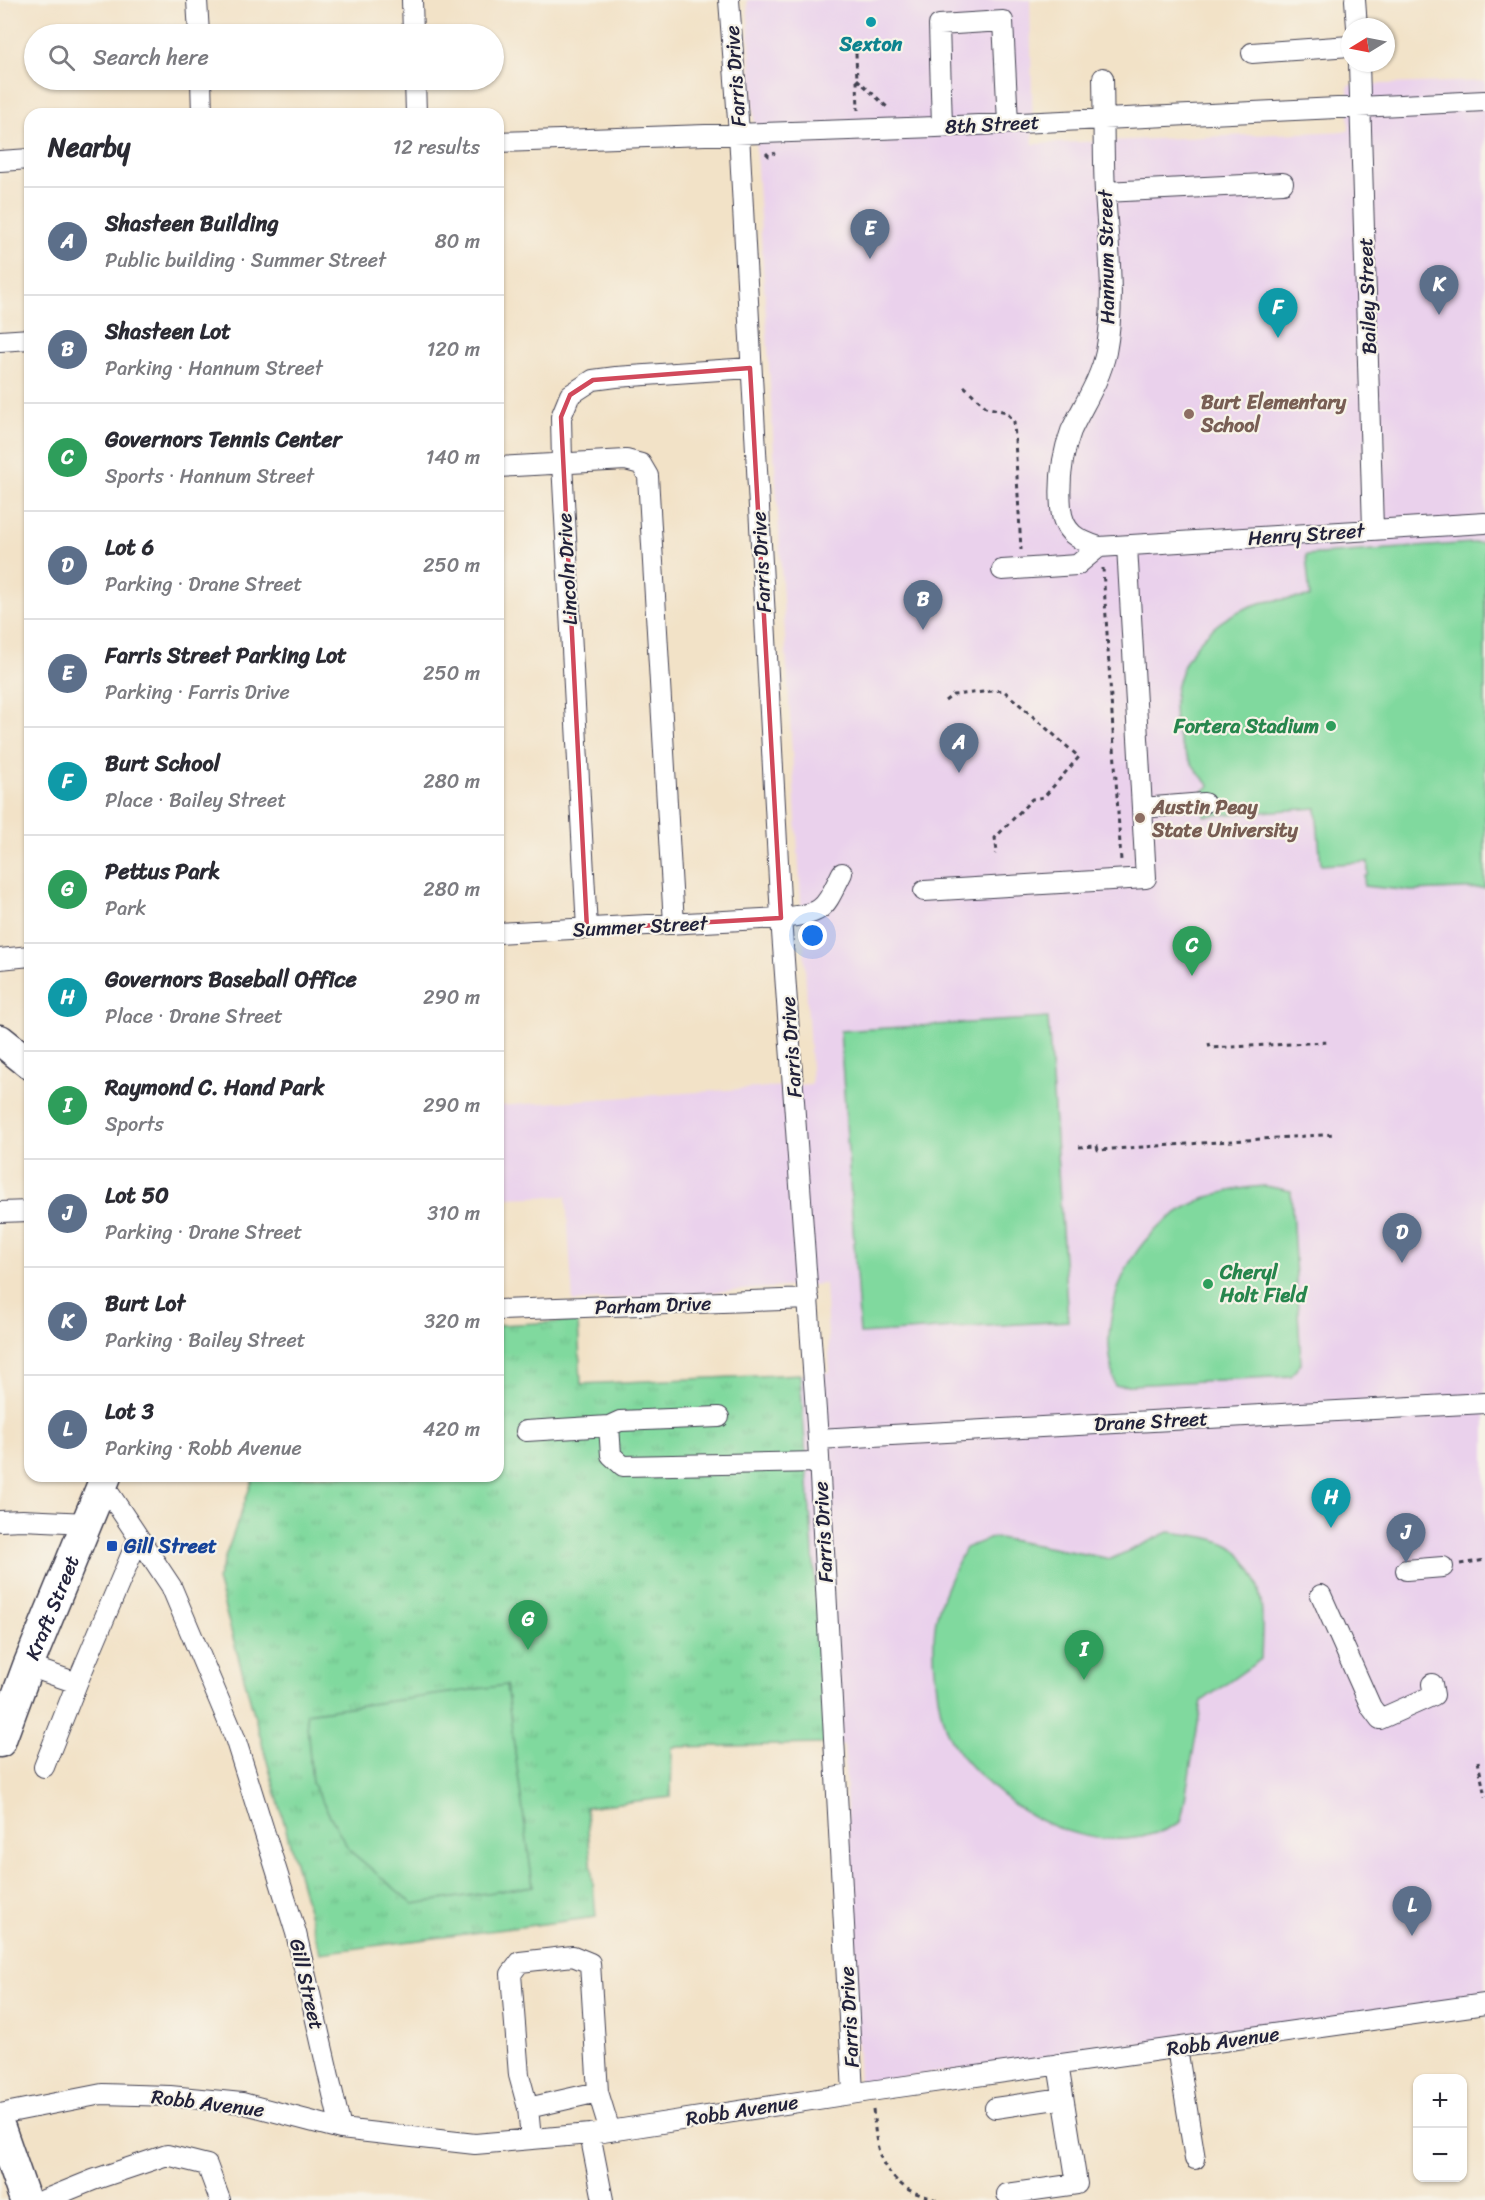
<!DOCTYPE html>
<html lang="en">
<head>
<meta charset="utf-8">
<style>
	:root { --surface:#fff; --page:#f7f7f7; --text:#2b2b33; --muted:#7c7c81; --line:#e1e1e2; --accent:#0f766e }
	body { margin:0; font-family:Sriracha,sans-serif; background:var(--page); color:var(--text) }
	.controls { position:absolute; right:18px; bottom:18px; display:grid; overflow:hidden; border-radius:12px; box-shadow:0 2px 4px #0004 }
	.controls button { width:54px; height:54px; display:grid; place-items:center; padding:0; border:0; border-bottom:2px solid var(--line); background:var(--surface); color:var(--text); font:30px sans-serif }
	.compass { position:absolute; left:1341px; top:18px; width:54px; height:54px; border-radius:50%; background:var(--surface); box-shadow:0 2px 4px #0004; rotate:260deg }
	.you { position:absolute; left:813px; top:936px; width:21px; height:21px; margin:-15px; border:4px solid #fff; border-radius:50%; background:#1a73e8; box-shadow:0 0 0 9px #1a73e833 }
	.badge { display:grid; place-items:center; width:39px; height:39px; border-radius:50%; background:var(--accent); color:#fff; font-size:20px; font-weight:700 }
	.pin { position:absolute; translate:-50% -50px; filter:drop-shadow(0 2px 3px #0008) }
	.pin::after { content:''; position:absolute; top:32px; width:21px; height:18px; background:inherit; clip-path:polygon(0 0,100% 0,50% 100%) }
	.list { margin:0; padding:0; list-style:none }
	h2 { display:flex; justify-content:space-between; align-items:center; height:78px; margin:0; padding:0 24px; font-size:26px }
	h2 small { font-size:20px; font-weight:400; color:var(--muted) }
	.list li { display:grid; grid-template-columns:39px 1fr auto; gap:18px; align-items:center; box-sizing:border-box; height:108px; padding:0 24px; border-top:2px solid var(--line) }
	.list b { display:block; font-size:22px; white-space:nowrap }
	.list p { margin:0; font-size:20px; white-space:nowrap; color:var(--muted) }
	.list em { font-size:20px; font-style:normal; color:var(--muted) }
	.icon { flex:none; width:33px; height:33px; fill:none; stroke:currentColor; stroke-width:2; stroke-linecap:round; stroke-linejoin:round }
	.map { position:relative; flex:none; width:1485px; height:2200px; overflow:hidden }
	.search { position:absolute; background:var(--surface); box-shadow:0 2px 4px #0004; left:24px; top:24px; width:480px; height:66px; display:flex; align-items:center; gap:15px; box-sizing:border-box; padding:0 21px; border-radius:33px; color:var(--muted); font-size:22px }
	.panel { position:absolute; background:var(--surface); box-shadow:0 2px 4px #0004; left:24px; top:108px; width:480px; height:1374px; border-radius:18px }
	.map>svg:first-child { display:block }
</style>
</head>
<body>
<div class="map">
<svg width="1485" height="2200" viewBox="0 0 1485 2200">
	<defs>
		<pattern id="park-tufts" width="24" height="20" patternUnits="userSpaceOnUse" patternTransform="scale(1.5)"><rect width="24" height="20" fill="#80d99e"/><path d="M3 7l-1-3M5 7V3M7 7l1-3M15 17l-1-3M17 17v-4M19 17l1-3" fill="none" stroke="#6eba89"/></pattern>
	</defs>
	<rect width="100%" height="100%" fill="#f7f3e8"/>
	<filter id="ink" filterUnits="userSpaceOnUse"><feTurbulence type="fractalNoise" baseFrequency=".0167" numOctaves="2"/><feDisplacementMap in="SourceGraphic" scale="12" xChannelSelector="R" yChannelSelector="G"/><feConvolveMatrix kernelMatrix="1 2 1 2 8 2 1 2 1" color-interpolation-filters="sRGB"/></filter>
	<filter id="wash" filterUnits="userSpaceOnUse"><feTurbulence type="fractalNoise" baseFrequency=".008" numOctaves="4" result="noise"/><feDisplacementMap in="SourceGraphic" scale="24" xChannelSelector="R" yChannelSelector="G"/><feGaussianBlur stdDeviation="1.35" result="paint"/><feColorMatrix in="noise" values="0 0 0 0 0 0 0 0 0 0 0 0 0 0 0 0 0 1.4 0 .05"/><feComposite in="paint" operator="in"/></filter>
	<g filter="url(#wash)">
		<rect width="100%" height="100%" fill="#f2e2c7"/>
		<path fill="#ead1ec" d="M 747,0 L 1030,0 L 1033,144 L 1349,131 L 1348,85 L 1485,81 L 1485,2000 L 859,2083 L 844,1745 L 827,1744 L 800,1374 L 830,1372 L 825,1284 L 573,1302 L 566,1196 L 502,1198 L 498,1106 L 812,1084 Z"/>
		<path fill="url(#park-tufts)" stroke="#517e6c" stroke-width="1.5" d="M 578,1321 L 581,1384 L 800,1374 L 827,1744 L 672,1747 L 671,1797 L 586,1807 L 596,1917 L 320,1953 L 217,1580 L 254,1476 L 498,1476 L 498,1325 Z"/>
		<path fill="#80d99e" stroke="#517e6c" stroke-width="1.5" d="M 1485,542 L 1485,888 L 1412,891 L 1364,886 L 1365,876 L 1368,875 L 1368,862 L 1321,865 L 1316,808 L 1204,816 L 1203,791 L 1209,786 C 1207,780 1201,778 1198,772 C 1190,762 1182,749 1178,736 C 1161,675 1202,620 1260,603 C 1276,599 1294,599 1310,597 L 1306,555 Z
			M 1048,1018 L 1068,1321 L 860,1334 L 840,1031 Z
			M 1265,1186 L 1291,1191 L 1301,1363 L 1291,1376 L 1115,1386 C 1112,1370 1108,1352 1109,1336 C 1115,1246 1177,1191 1265,1186 Z
			M 1169,1532 C 1190,1535 1214,1536 1232,1547 C 1237,1550 1241,1556 1245,1561 C 1267,1589 1262,1625 1261,1659 L 1202,1701 L 1181,1822 C 1173,1826 1165,1831 1156,1833 C 1097,1852 1033,1825 990,1785 C 974,1770 958,1755 949,1736 C 936,1708 930,1645 937,1615 C 943,1592 954,1570 965,1548 L 993,1537 L 1111,1559 Z
			M 506,1685 L 533,1886 L 413,1904 L 349,1850 L 312,1783 L 306,1713 Z"/>
	</g>
	<g filter="url(#ink)">
		<g fill="none" stroke-linecap="round" stroke-linejoin="round">
			<defs>
				<path id="minor" d="M 197,0 L 199,34
					M 412,0 L 413,34
					M 729,0 L 739,133 L 781,918 L 818,1439 L 853,2093
					M 1355,0 L 1357,27
					M 1252,53 L 1350,46
					M 1359,63 L 1373,529
					M 1103,78 C 1104,116 1103,154 1105,192 C 1108,244 1116,300 1106,352 C 1100,381 1083,405 1071,431 C 1062,455 1059,483 1061,508 C 1063,533 1078,540 1099,547 L 1485,523
					M 201,80 L 202,114
					M 415,80 L 416,114
					M 942,126 L 939,25 L 1003,21 L 1008,123
					M 498,142 L 936,127 L 1485,101
					M 0,161 L 30,159
					M 1105,192 L 1283,183
					M 0,341 L 30,339
					M 498,467 L 626,460 L 641,464 L 648,476 L 674,924
					M 1002,570 L 1077,565 L 1099,547
					M 1142,808 L 1204,803
					M 924,891 L 1146,878 L 1127,546
					M 587,929 L 562,463 L 561,417 L 570,395 L 593,380 L 616,377 L 750,368
					M 498,933 L 781,918 C 825,913 823,911 842,873
					M 0,959 L 30,956
					M 0,1212 L 30,1211
					M 498,1310 L 809,1299
					M 609,1426 L 620,1421 L 719,1417
					M 526,1431 L 609,1426 L 611,1455 L 623,1466 L 819,1462
					M 818,1439 L 1485,1403
					M 103,1484 L 171,1586 L 235,1738 L 296,1933 L 341,2129
					M 0,1521 L 22,1520 L 88,1523
					M 1406,1570 L 1443,1567
					M 1321,1595 L 1371,1707 L 1380,1719 L 1434,1695 L 1432,1684
					M 28,1666 L 77,1683
					M 44,1767 L 77,1683 L 138,1539
					M 1177,2048 L 1195,2159
					M 528,2108 L 519,2075 L 511,1974 L 520,1962 L 573,1956 L 590,1963 L 598,2092
					M 995,2108 L 1063,2098
					M 0,2114 L 102,2094 L 170,2096 L 242,2103 L 341,2129 L 475,2144 L 590,2134 L 870,2091 L 1485,2004
					M 590,2134 L 603,2200
					M 531,2139 L 528,2108 L 598,2092 L 610,2131
					M 1007,2194 L 1077,2184 L 1058,2064
					M 44,2200 L 93,2180 L 167,2155 L 207,2165 L 220,2200"/>
				<g id="highway">
					<path d="M 0,1040 L 30,1064"/>
					<path id="s1" d="M 0,1742 L 28,1666 L 106,1476"/>
					<path d="M 0,2128 L 25,2200"/>
				</g>
			</defs>
			<use href="#minor" stroke="#413f50" stroke-width="22"/>
			<use href="#highway" stroke="#413f50" stroke-width="33"/>
			<path stroke="#413f50" stroke-width="3" stroke-dasharray="4.5 4.5" stroke-linecap="butt" d="M 856,53 L 858,110
				M 857,79 L 889,109
				M 766,153 L 769,156 L 775,153
				M 964,386 L 986,407 L 1006,412 L 1014,421 L 1021,550
				M 1103,568 L 1121,861
				M 945,701 L 953,695 L 1003,690 L 1079,757 L 1044,797 L 1032,799 L 995,838 L 997,851 L 995,854
				M 1209,1043 L 1210,1048 L 1329,1042
				M 1079,1147 L 1097,1146 L 1098,1150 L 1336,1134
				M 1460,1564 L 1485,1560
				M 1478,1761 L 1485,1797
				M 873,2110 C 877,2143 875,2166 906,2188 C 914,2194 927,2196 936,2200"/>
			<use href="#minor" stroke="#fff" stroke-width="20"/>
			<use href="#highway" stroke="#fff" stroke-width="30"/>
		</g>
	</g>
	<path fill="none" stroke="#d1495b" stroke-width="4.5" stroke-linejoin="round" d="M 750,368 L 781,918 L 587,929 L 561,417 L 570,395 L 593,380 Z"/>
	<circle fill="#0f9aa8" stroke="#f7f3e8" stroke-width="2" cx="871" cy="22" r="6"/>
	<g fill="#8d6e63" stroke="#f7f3e8" stroke-width="2">
		<circle cx="1189" cy="414" r="6"/>
		<circle cx="1140" cy="818" r="6"/>
	</g>
	<g fill="#2e9e5b" stroke="#f7f3e8" stroke-width="2">
		<circle cx="1331" cy="726" r="6"/>
		<circle cx="1208" cy="1284" r="6"/>
	</g>
	<rect fill="#1a4fb4" stroke="#f7f3e8" stroke-width="2" x="106" y="1540" width="12" height="12" rx="3"/>
	<g text-anchor="middle" stroke-width="4.5" stroke-linejoin="round" paint-order="stroke">
		<g font-size="20" font-weight="bold" fill="#0d838f" stroke="#f7f3e8">
			<text x="871" y="51">Sexton</text>
		</g>
		<g font-size="20" fill="#22223b" stroke="#f7f3e8">
			<text transform="translate(735 76) rotate(-94)" y="7">Farris Drive</text>
			<text transform="translate(992 124) rotate(-3)" y="7">8th Street</text>
			<text transform="translate(1106 257) rotate(-91)" y="7">Hannum Street</text>
			<text transform="translate(1367 296) rotate(-92)" y="7">Bailey Street</text>
			<text transform="translate(1306 534) rotate(-4)" y="7">Henry Street</text>
			<text transform="translate(761 562) rotate(-93)" y="7">Farris Drive</text>
			<text transform="translate(567 569) rotate(-93)" y="7">Lincoln Drive</text>
			<text transform="translate(640 926) rotate(-3)" y="7">Summer Street</text>
			<text transform="translate(791 1047) rotate(-94)" y="7">Farris Drive</text>
			<text transform="translate(653 1305) rotate(-2)" y="7">Parham Drive</text>
			<text transform="translate(1151 1421) rotate(-3)" y="7">Drane Street</text>
			<text transform="translate(823 1532) rotate(-93)" y="7">Farris Drive</text>
			<text dy="7" stroke="none"><textPath href="#s1" startOffset="144">Kraft Street</textPath></text>
			<text transform="translate(307 1984) rotate(77)" y="7">Gill Street</text>
			<text transform="translate(849 2017) rotate(-93)" y="7">Farris Drive</text>
			<text transform="translate(1223 2041) rotate(-8)" y="7">Robb Avenue</text>
			<text transform="translate(208 2103) rotate(7)" y="7">Robb Avenue</text>
			<text transform="translate(742 2110) rotate(-9)" y="7">Robb Avenue</text>
		</g>
		<g font-size="20" font-weight="bold" fill="#785e54" stroke="#f7f3e8" text-anchor="start">
			<text x="1201" y="409">Burt Elementary<tspan x="1201" dy="23">School</tspan></text>
			<text x="1152" y="814">Austin Peay<tspan x="1152" dy="23">State University</tspan></text>
		</g>
		<g font-size="20" font-weight="bold" fill="#27864d" stroke="#f7f3e8" text-anchor="end">
			<text x="1319" y="733">Fortera Stadium</text>
			<text x="1220" y="1279" text-anchor="start">Cheryl<tspan x="1220" dy="23">Holt Field</tspan></text>
		</g>
		<g font-size="20" font-weight="bold" fill="#164399" stroke="#f7f3e8" text-anchor="start">
			<text x="124" y="1553">Gill Street</text>
		</g>
	</g>
</svg>
<div class="controls">
<button>+</button>
<button>−</button>
</div>
<svg class="compass" viewBox="-18 -18 36 36"><path d="M0-13l5 13h-10z" fill="#e53935"/><path d="M0 13l5-13h-10z" fill="#7c7c81"/></svg>
<div class="you"></div>
<div class="pin badge" style="left:959px;top:773px;background:#5c6f8a">A</div>
<div class="pin badge" style="left:923px;top:630px;background:#5c6f8a">B</div>
<div class="pin badge" style="left:1192px;top:976px;background:#2e9e5b">C</div>
<div class="pin badge" style="left:1402px;top:1263px;background:#5c6f8a">D</div>
<div class="pin badge" style="left:870px;top:259px;background:#5c6f8a">E</div>
<div class="pin badge" style="left:1278px;top:338px;background:#0f9aa8">F</div>
<div class="pin badge" style="left:528px;top:1650px;background:#2e9e5b">G</div>
<div class="pin badge" style="left:1331px;top:1528px;background:#0f9aa8">H</div>
<div class="pin badge" style="left:1084px;top:1680px;background:#2e9e5b">I</div>
<div class="pin badge" style="left:1406px;top:1563px;background:#5c6f8a">J</div>
<div class="pin badge" style="left:1439px;top:315px;background:#5c6f8a">K</div>
<div class="pin badge" style="left:1412px;top:1936px;background:#5c6f8a">L</div>
<div class="search"><svg class="icon" aria-label="search" viewBox="0 0 24 24"><circle cx="10" cy="10" r="6"/><path d="M15 15l6 6"/></svg>Search here</div>
<section class="panel">
<h2>Nearby<small>12 results</small></h2>
<ul class="list">
<li><span class="badge" style="background:#5c6f8a">A</span><div><b>Shasteen Building</b><p>Public building · Summer Street</p></div><em>80 m</em></li>
<li><span class="badge" style="background:#5c6f8a">B</span><div><b>Shasteen Lot</b><p>Parking · Hannum Street</p></div><em>120 m</em></li>
<li><span class="badge" style="background:#2e9e5b">C</span><div><b>Governors Tennis Center</b><p>Sports · Hannum Street</p></div><em>140 m</em></li>
<li><span class="badge" style="background:#5c6f8a">D</span><div><b>Lot 6</b><p>Parking · Drane Street</p></div><em>250 m</em></li>
<li><span class="badge" style="background:#5c6f8a">E</span><div><b>Farris Street Parking Lot</b><p>Parking · Farris Drive</p></div><em>250 m</em></li>
<li><span class="badge" style="background:#0f9aa8">F</span><div><b>Burt School</b><p>Place · Bailey Street</p></div><em>280 m</em></li>
<li><span class="badge" style="background:#2e9e5b">G</span><div><b>Pettus Park</b><p>Park</p></div><em>280 m</em></li>
<li><span class="badge" style="background:#0f9aa8">H</span><div><b>Governors Baseball Office</b><p>Place · Drane Street</p></div><em>290 m</em></li>
<li><span class="badge" style="background:#2e9e5b">I</span><div><b>Raymond C. Hand Park</b><p>Sports</p></div><em>290 m</em></li>
<li><span class="badge" style="background:#5c6f8a">J</span><div><b>Lot 50</b><p>Parking · Drane Street</p></div><em>310 m</em></li>
<li><span class="badge" style="background:#5c6f8a">K</span><div><b>Burt Lot</b><p>Parking · Bailey Street</p></div><em>320 m</em></li>
<li><span class="badge" style="background:#5c6f8a">L</span><div><b>Lot 3</b><p>Parking · Robb Avenue</p></div><em>420 m</em></li>
</ul>
</section>
</div>
</body>
</html>
